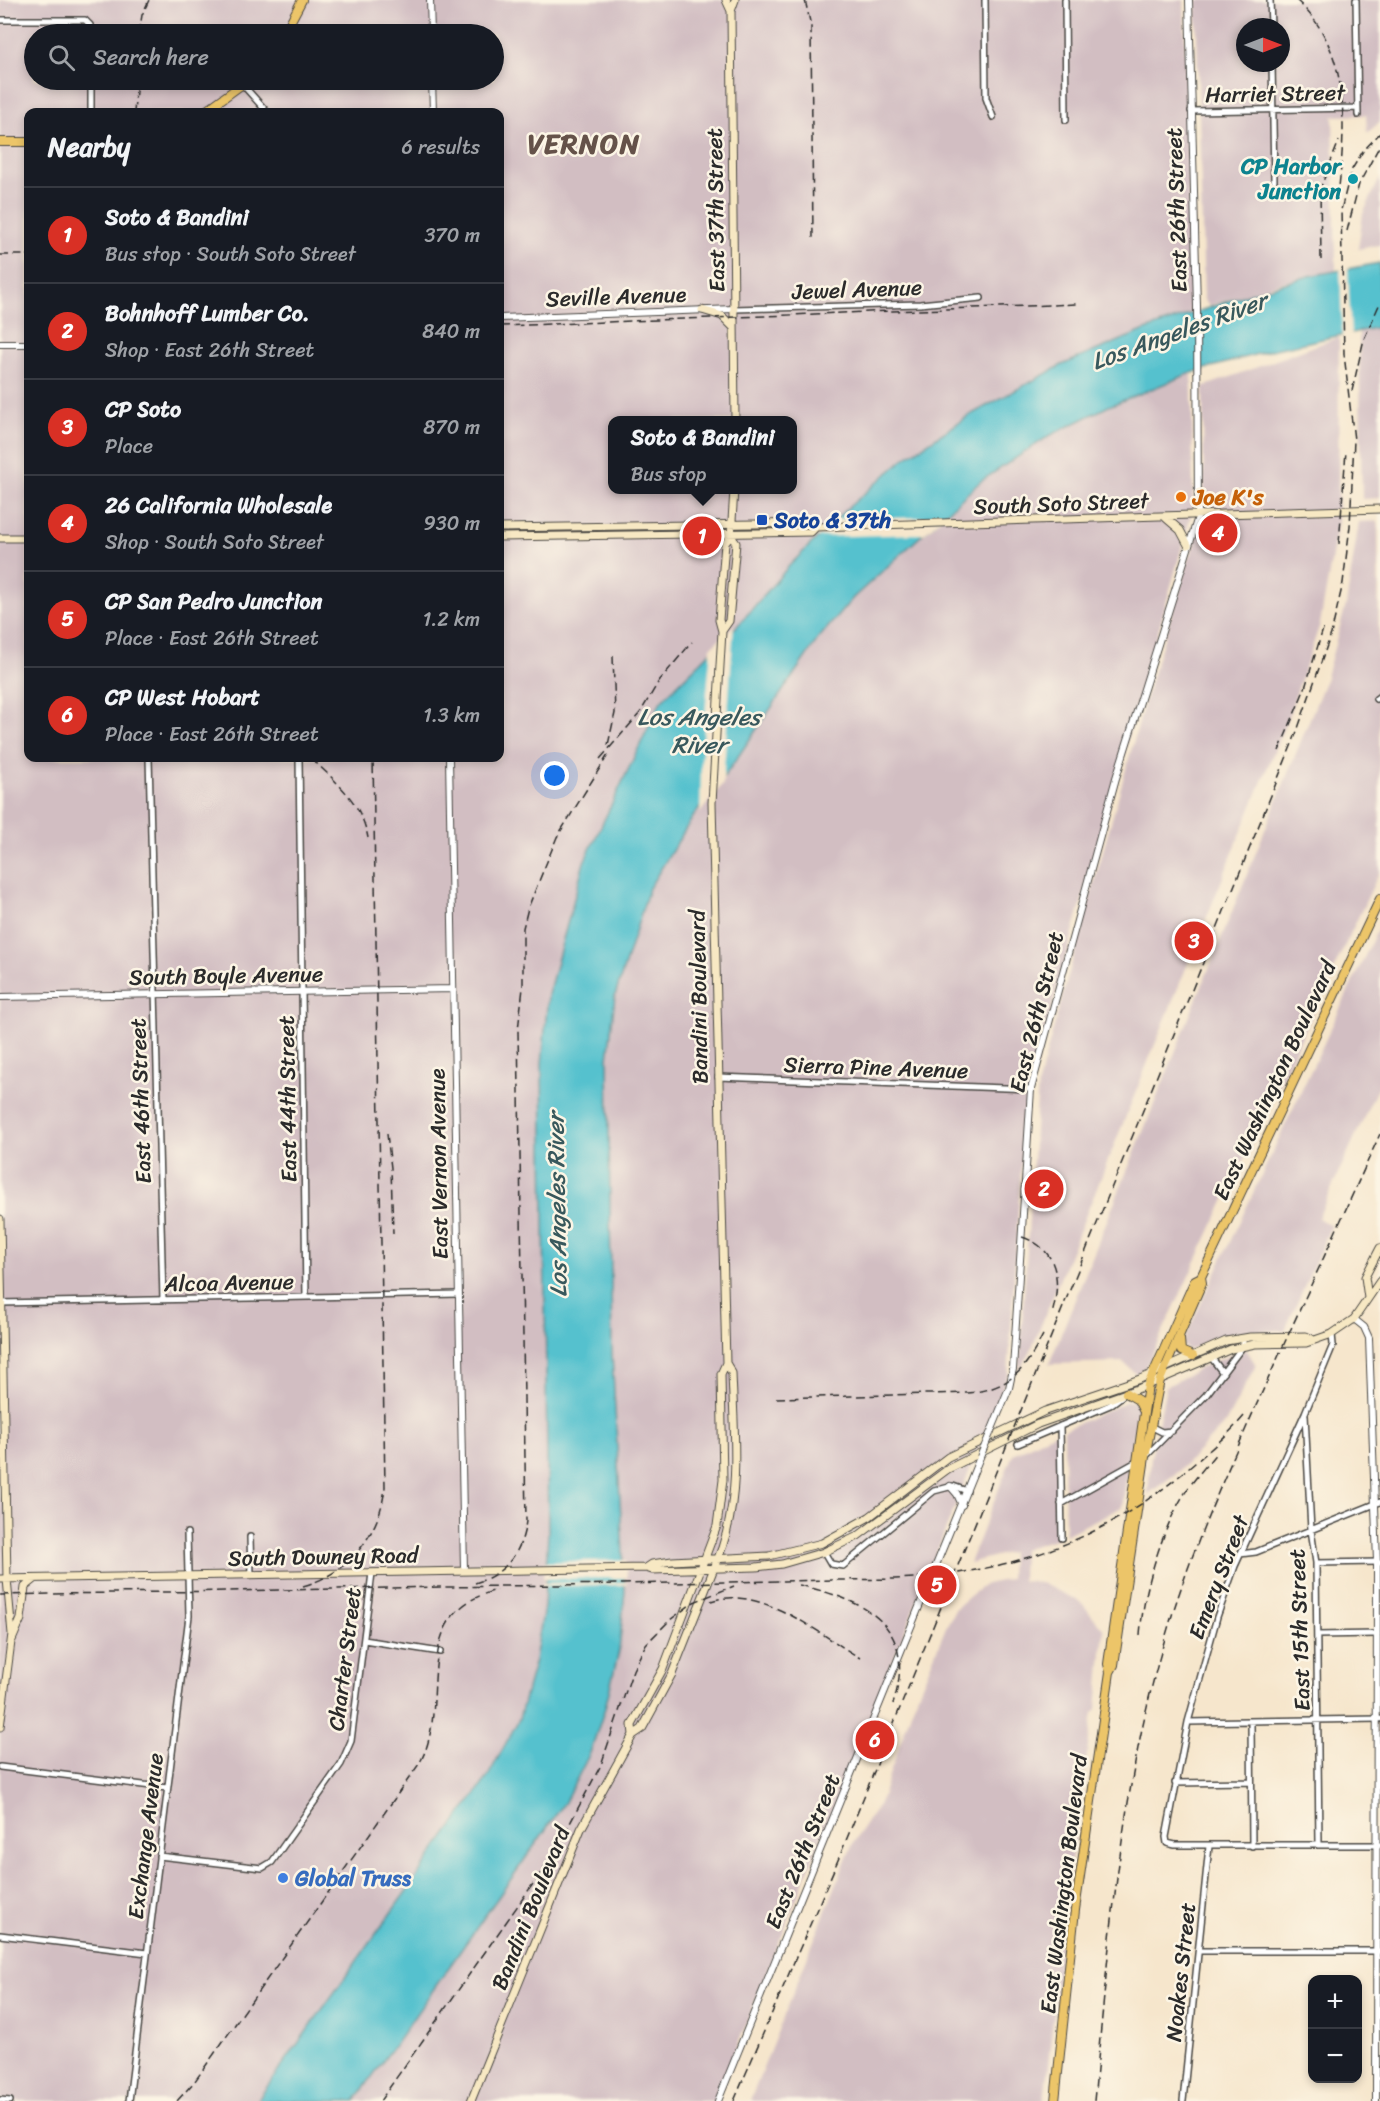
<!DOCTYPE html>
<html lang="en">
<head>
<meta charset="utf-8">
<style>
	:root { --surface:#171b24; --page:#20242c; --text:#f1f3f6; --muted:#9ea1a6; --line:#363941; --accent:#d93025 }
	body { margin:0; font-family:Sriracha,sans-serif; background:var(--page); color:var(--text) }
	.controls { position:absolute; right:18px; bottom:18px; display:grid; overflow:hidden; border-radius:12px; box-shadow:0 3px 9px #0003 }
	.controls button { width:54px; height:54px; display:grid; place-items:center; padding:0; border:0; border-bottom:2px solid var(--line); background:var(--surface); color:var(--text); font:30px sans-serif }
	.compass { position:absolute; left:1236px; top:18px; width:54px; height:54px; border-radius:50%; background:var(--surface); box-shadow:0 3px 9px #0003; rotate:90deg }
	.you { position:absolute; left:555px; top:776px; width:21px; height:21px; margin:-15px; border:4px solid #fff; border-radius:50%; background:#1a73e8; box-shadow:0 0 0 9px #1a73e833 }
	.badge { display:grid; place-items:center; width:39px; height:39px; border-radius:50%; background:var(--accent); color:#fff; font-size:20px; font-weight:700 }
	.pin { position:absolute; translate:-50% -50%; border:3px solid #fff; box-shadow:0 2px 6px #0006 }
	.popup { position:absolute; left:608px; top:416px; width:189px; height:78px; box-sizing:border-box; display:grid; place-content:center; border-radius:12px; background:var(--surface); filter:drop-shadow(0 2px 4px #0005); font-size:20px; white-space:nowrap; color:var(--muted) }
	.popup b { font-size:22px; color:var(--text) }
	.popup::after { content:''; position:absolute; left:50%; top:100%; margin-left:-12px; border:12px solid transparent; border-top-color:var(--surface) }
	.list { margin:0; padding:0; list-style:none }
	h2 { display:flex; justify-content:space-between; align-items:center; height:78px; margin:0; padding:0 24px; font-size:26px }
	h2 small { font-size:20px; font-weight:400; color:var(--muted) }
	.list li { display:grid; grid-template-columns:39px 1fr auto; gap:18px; align-items:center; box-sizing:border-box; height:96px; padding:0 24px; border-top:2px solid var(--line) }
	.list b { display:block; font-size:22px; white-space:nowrap }
	.list p { margin:0; font-size:20px; white-space:nowrap; color:var(--muted) }
	.list em { font-size:20px; font-style:normal; color:var(--muted) }
	.icon { flex:none; width:33px; height:33px; fill:none; stroke:currentColor; stroke-width:2; stroke-linecap:round; stroke-linejoin:round }
	.map { position:relative; flex:none; width:1380px; height:2101px; overflow:hidden }
	.search { position:absolute; background:var(--surface); box-shadow:0 3px 9px #0003; left:24px; top:24px; width:480px; height:66px; display:flex; align-items:center; gap:15px; box-sizing:border-box; padding:0 21px; border-radius:33px; color:var(--muted); font-size:22px }
	.panel { position:absolute; background:var(--surface); box-shadow:0 3px 9px #0003; left:24px; top:108px; width:480px; height:654px; border-radius:12px }
	.map>svg:first-child { display:block }
</style>
</head>
<body>
<div class="map">
<svg width="1380" height="2101" viewBox="0 0 1380 2101">
	<rect width="100%" height="100%" fill="#fcf5e5"/>
	<filter id="ink" filterUnits="userSpaceOnUse"><feTurbulence type="fractalNoise" baseFrequency=".0167" numOctaves="2"/><feDisplacementMap in="SourceGraphic" scale="12" xChannelSelector="R" yChannelSelector="G"/><feConvolveMatrix kernelMatrix="1 2 1 2 8 2 1 2 1" color-interpolation-filters="sRGB"/></filter>
	<filter id="wash" filterUnits="userSpaceOnUse"><feTurbulence type="fractalNoise" baseFrequency=".008" numOctaves="4" result="noise"/><feDisplacementMap in="SourceGraphic" scale="24" xChannelSelector="R" yChannelSelector="G"/><feGaussianBlur stdDeviation="1.35" result="paint"/><feColorMatrix in="noise" values="0 0 0 0 0 0 0 0 0 0 0 0 0 0 0 0 0 1.4 0 .05"/><feComposite in="paint" operator="in"/></filter>
	<g filter="url(#wash)">
		<rect width="100%" height="100%" fill="#f6e6cc"/>
		<path fill="#d2bec2" fill-rule="evenodd" d="M 0,0 L 1184,0 L 1191,290 L 1193,508 L 1031,1081 L 1024,1118 L 1008,1375 L 715,2101 L 0,2101 ZM 34,34 L 494,34 L 494,80 L 34,80 ZM 28,112 L 500,112 L 500,758 L 28,758 ZM 612,420 L 792,420 L 792,490 L 612,490 Z
			M 1196,0 L 1380,0 L 1380,122 L 1367,133 L 1366,115 L 1333,116 L 1336,271 L 1279,283 L 1209,306 L 1204,300 ZM 1245,27 L 1281,27 L 1281,63 L 1245,63 Z
			M 1380,178 L 1380,245 L 1358,249 L 1363,214 Z
			M 1380,326 L 1380,498 L 1362,499 L 1359,329 Z
			M 1339,337 L 1338,522 L 1320,624 L 1290,712 L 1029,1355 L 1019,1370 L 1038,1084 L 1148,690 L 1204,511 L 1203,387 Z
			M 1378,521 L 1380,871 L 1145,1369 L 1136,1374 L 1123,1362 L 1049,1364 L 1324,684 L 1346,605 L 1359,522 Z
			M 1380,924 L 1380,1082 L 1318,1218 L 1331,1226 L 1285,1330 L 1237,1332 L 1188,1350 L 1182,1344 Z
			M 1246,1349 L 1256,1365 L 1226,1422 L 1179,1471 L 1148,1494 L 1151,1458 L 1166,1387 L 1204,1366 Z
			M 1128,1401 L 1135,1402 L 1138,1408 L 1122,1507 L 1065,1535 L 1064,1430 Z
			M 1057,1432 L 1058,1538 L 1023,1549 L 1022,1581 L 1041,1583 L 1081,1602 L 1104,1630 L 1097,1709 L 1093,1713 L 1070,1868 L 1044,2101 L 750,2101 L 852,1845 L 880,1802 L 912,1709 L 946,1627 L 956,1608 L 971,1595 L 986,1584 L 1010,1579 L 1011,1552 L 969,1563 L 1013,1454 Z"/>
		<path fill="#55c1ce" stroke="#40767c" stroke-width="1.5" d="M 1380,263 L 1380,327 L 1275,349 L 1191,373 L 1109,406 L 1049,436 L 981,481 L 853,598 L 818,639 L 731,767 L 693,817 L 649,888 L 615,996 L 608,1059 L 612,1354 L 625,1591 L 619,1651 L 605,1708 L 590,1753 L 565,1802 L 355,2101 L 257,2101 L 487,1778 L 519,1719 L 535,1660 L 544,1607 L 548,1532 L 542,1064 L 548,995 L 584,862 L 661,701 L 740,623 L 789,566 L 842,513 L 905,458 L 970,415 L 1062,365 L 1143,331 L 1251,293 L 1309,276 Z"/>
		<path fill="#f6e6cc" d="M 1348,266 L 1351,335 L 1342,337 L 1340,267 Z
			M 943,517 L 924,534 L 816,537 L 832,519 Z
			M 734,625 L 723,784 L 700,813 L 701,761 L 711,647 Z
			M 626,1560 L 627,1578 L 543,1579 L 544,1562 Z
			M 627,1582 L 627,1585 L 542,1586 L 542,1583 Z"/>
	</g>
	<g filter="url(#ink)">
		<g fill="none" stroke-linecap="round" stroke-linejoin="round">
			<defs>
				<path id="minor" d="M 985,0 L 986,98 L 993,117
					M 1065,0 L 1066,120
					M 1270,0 L 1271,27
					M 1356,0 L 1358,115
					M 0,20 L 85,20 L 90,25 L 91,34
					M 1272,63 L 1274,181
					M 91,80 L 91,112
					M 243,85 L 267,112
					M 1191,111 L 1358,108
					M 734,309 L 920,304 L 981,298
					M 1376,699 L 1380,696
					M 149,758 L 163,1300
					M 299,758 L 306,1297
					M 718,1077 L 1031,1089
					M 0,1303 L 459,1294
					M 1332,1334 L 1333,1345 L 1305,1413 L 1235,1566 L 1217,1617 L 1188,1722 L 1166,1837 L 1167,1843 L 1175,1845 L 1380,1845
					M 1211,1357 L 1223,1373
					M 1305,1415 L 1311,1530 L 1316,1563 L 1319,1845
					M 1060,1426 L 1062,1538
					M 1150,1426 L 1162,1432 L 1172,1431
					M 1018,1444 L 1110,1405 L 1122,1396
					M 1146,1456 L 1206,1395 L 1243,1346 L 1243,1338
					M 1061,1504 L 1138,1461
					M 250,1537 L 251,1575
					M 824,1552 L 831,1564 L 843,1566 L 934,1491 L 953,1486 L 967,1491
					M 1240,1554 L 1256,1552 L 1380,1502
					M 1316,1563 L 1380,1562
					M 1317,1635 L 1377,1634
					M 364,1640 L 440,1652
					M 1251,1721 L 1252,1846
					M 1188,1722 L 1380,1719
					M 0,1767 L 167,1788
					M 1175,1783 L 1251,1782
					M 159,1856 L 262,1868 L 272,1862 L 341,1764 L 351,1741 L 372,1573
					M 0,1935 L 147,1953
					M 1199,1951 L 1380,1951
					M 0,2100 L 10,2101
					M 129,2101 L 189,1616 L 187,1533
					M 1183,2101 L 1209,1846"/>
				<path id="tertiary" d="M 430,0 L 431,34
					M 432,80 L 433,112
					M 500,318 L 734,309
					M 0,344 L 28,344
					M 449,758 L 464,1571
					M 0,997 L 453,989
					M 1354,1319 L 1364,1327 L 1369,1338 L 1377,1562 L 1376,2101
					M 992,1429 L 1009,1388 L 1013,1369 L 1031,1089 L 1116,778 L 1198,517 L 1197,306 L 1189,0
					M 950,1486 L 957,1494 L 962,1505
					M 718,2101 L 980,1457"/>
				<path id="secondary" d="M 726,0 L 731,11
					M 702,310 L 722,316 L 734,328
					M 735,420 L 731,11 L 735,0
					M 1166,518 L 1180,530 L 1188,545
					M 500,528 L 811,523 L 816,527 L 1380,509
					M 500,537 L 811,532 L 816,527
					M 0,538 L 28,538
					M 722,631 L 729,621 L 736,543 L 731,536
					M 0,1219 L 7,1579 L 12,1634 L 0,1727
					M 1368,1298 L 1365,1277 L 1380,1248
					M 646,1568 L 652,1564 L 672,1561 L 769,1556 L 822,1543 L 869,1517 L 948,1457 L 1045,1411 L 1140,1379 L 1226,1341 L 1250,1337 L 1306,1336 L 1312,1339
					M 0,1579 L 646,1568 L 652,1570 L 756,1567 L 782,1564 L 824,1552 L 858,1536 L 948,1469 L 1038,1424 L 1140,1388 L 1231,1349 L 1255,1344 L 1306,1343 L 1332,1334 L 1354,1319 L 1380,1281
					M 12,1640 L 21,1619 L 25,1587 L 35,1579
					M 633,1735 L 632,1725 L 663,1669 L 717,1526 L 723,1480 L 721,1374 L 726,1363 L 712,803 L 722,631 L 719,620 L 725,543 L 731,536 L 734,490
					M 471,2101 L 581,1829 L 633,1735 L 642,1729 L 672,1674 L 722,1548 C 741,1491 734,1432 732,1373 L 726,1363"/>
				<path id="primary" d="M 284,34 L 302,0
					M 204,112 L 248,80
					M 0,142 L 28,142
					M 1180,1339 L 1181,1351 L 1193,1356
					M 1126,1393 L 1138,1400 L 1143,1410
					M 1110,1672 L 1108,1664 L 1148,1385 L 1195,1280 L 1201,1277
					M 1055,2101 L 1075,1910 L 1110,1672 L 1114,1665 L 1145,1457 L 1160,1380 L 1202,1283 L 1201,1277 L 1380,899"/>
			</defs>
			<use href="#minor" stroke="#494743" stroke-width="8"/>
			<use href="#tertiary" stroke="#494743" stroke-width="8"/>
			<use href="#secondary" stroke="#494743" stroke-width="9"/>
			<use href="#primary" stroke="#494743" stroke-width="10"/>
			<use href="#minor" stroke="#fff" stroke-width="5"/>
			<use href="#tertiary" stroke="#fff" stroke-width="6"/>
			<use href="#secondary" stroke="#f7e8c3" stroke-width="7"/>
			<use href="#primary" stroke="#ecc569" stroke-width="8"/>
			<path stroke="#2b2b2b" stroke-width="1.5" stroke-dasharray="9 4.5" stroke-linecap="butt" d="M 805,0 L 811,26 L 813,240
				M 1296,0 C 1350,48 1346,122 1339,187
				M 139,34 L 142,15 L 149,0
				M 134,112 L 137,80
				M 1347,231 L 1359,184 L 1380,145
				M 0,255 L 28,255
				M 1321,260 L 1320,189 L 1339,141
				M 500,326 L 1078,304
				M 1352,391 L 1364,339 L 1380,303
				M 1339,544 L 1346,451
				M 608,745 L 615,713 L 613,656
				M 1279,751 L 1305,688 L 1323,629
				M 311,758 C 337,783 361,801 368,838
				M 600,759 L 640,713 L 659,681 L 692,642
				M 387,1134 L 391,1168 L 393,1234
				M 1022,1237 C 1059,1249 1061,1282 1052,1314
				M 776,1398 L 967,1393 C 1011,1389 1026,1369 1045,1331
				M 475,1583 C 506,1574 522,1552 526,1521 L 518,1030 L 523,988 L 523,928 L 528,908 L 557,837 L 608,755
				M 799,1585 C 864,1600 919,1625 893,1704
				M 303,1586 C 349,1573 380,1535 385,1487 L 373,758
				M 0,1595 L 895,1579 C 1011,1574 1106,1540 1195,1463 C 1212,1448 1229,1434 1244,1416
				M 711,1601 C 761,1585 818,1633 860,1658
				M 1140,1635 C 1143,1593 1161,1532 1183,1496 C 1193,1480 1206,1466 1217,1452
				M 177,2101 L 195,2081 L 419,1764 C 454,1705 404,1614 497,1590
				M 380,2101 L 552,1857 L 601,1765 L 633,1670 L 646,1644 L 670,1620 L 694,1602 L 734,1586
				M 734,2101 L 841,1853 L 1296,734 L 1331,634 L 1343,583 L 1350,526 L 1354,440 L 1344,354 L 1341,210 L 1351,171 L 1363,151 L 1380,133
				M 1094,2101 C 1109,1947 1120,1791 1164,1642 C 1187,1561 1221,1485 1255,1408 C 1296,1317 1339,1225 1380,1134"/>
			<defs>
				<path id="tertiary-bridge" d="M 980,1457 L 992,1429"/>
			</defs>
			<use href="#tertiary-bridge" stroke="#494743" stroke-width="8" stroke-linecap="butt"/>
			<use href="#tertiary-bridge" stroke="#fff" stroke-width="6"/>
		</g>
	</g>
	<circle fill="#0f9aa8" stroke="#fcf5e5" stroke-width="2" cx="1353" cy="179" r="6"/>
	<circle fill="#e8710a" stroke="#fcf5e5" stroke-width="2" cx="1181" cy="497" r="6"/>
	<rect fill="#1a4fb4" stroke="#fcf5e5" stroke-width="2" x="756" y="514" width="12" height="12" rx="3"/>
	<circle fill="#3f7fe0" stroke="#fcf5e5" stroke-width="2" cx="283" cy="1878" r="6"/>
	<g text-anchor="middle" stroke-width="5" stroke-linejoin="round" paint-order="stroke">
		<g font-size="22" fill="#2b2b2b" stroke="#fcf5e5">
			<text transform="translate(1275 93) rotate(-1)" y="8">Harriet Street</text>
			<text transform="translate(715 210) rotate(-91)" y="8">East 37th Street</text>
			<text transform="translate(1176 210) rotate(-92)" y="8">East 26th Street</text>
			<text transform="translate(857 289) rotate(-2)" y="8">Jewel Avenue</text>
			<text transform="translate(616 296) rotate(-2)" y="8">Seville Avenue</text>
			<text transform="translate(1061 503) rotate(-2)" y="8">South Soto Street</text>
			<text transform="translate(226 975) rotate(-1)" y="8">South Boyle Avenue</text>
			<text transform="translate(698 997) rotate(-91)" y="8">Bandini Boulevard</text>
			<text transform="translate(1036 1012) rotate(-76)" y="8">East 26th Street</text>
			<text transform="translate(876 1067) rotate(2)" y="8">Sierra Pine Avenue</text>
			<text transform="translate(1274 1080) rotate(-65)" y="8">East Washington Boulevard</text>
			<text transform="translate(287 1099) rotate(-91)" y="8">East 44th Street</text>
			<text transform="translate(140 1101) rotate(-92)" y="8">East 46th Street</text>
			<text transform="translate(438 1164) rotate(-91)" y="8">East Vernon Avenue</text>
			<text transform="translate(229 1282) rotate(-1)" y="8">Alcoa Avenue</text>
			<text transform="translate(323 1556) rotate(-1)" y="8">South Downey Road</text>
			<text transform="translate(1218 1577) rotate(-69)" y="8">Emery Street</text>
			<text transform="translate(1299 1630) rotate(-92)" y="8">East 15th Street</text>
			<text transform="translate(344 1659) rotate(-83)" y="8">Charter Street</text>
			<text transform="translate(145 1836) rotate(-83)" y="8">Exchange Avenue</text>
			<text transform="translate(802 1851) rotate(-68)" y="8">East 26th Street</text>
			<text transform="translate(1063 1884) rotate(-83)" y="8">East Washington Boulevard</text>
			<text transform="translate(530 1908) rotate(-68)" y="8">Bandini Boulevard</text>
			<text transform="translate(1180 1972) rotate(-84)" y="8">Noakes Street</text>
		</g>
		<g font-size="22" font-weight="bold" fill="#0d838f" stroke="#fcf5e5" text-anchor="end">
			<text x="1341" y="174">CP Harbor<tspan x="1341" dy="25">Junction</tspan></text>
		</g>
		<g font-size="22" font-weight="bold" fill="#c56008" stroke="#fcf5e5" text-anchor="start">
			<text x="1193" y="505">Joe K's</text>
		</g>
		<g font-size="22" font-weight="bold" fill="#164399" stroke="#fcf5e5" text-anchor="start">
			<text x="774" y="528">Soto &amp; 37th</text>
		</g>
		<g font-size="22" font-weight="bold" fill="#366cbe" stroke="#fcf5e5" text-anchor="start">
			<text x="295" y="1886">Global Truss</text>
		</g>
		<g font-size="24" font-style="italic" fill="#38585c" stroke="#fcf5e5">
			<text transform="translate(1179 331) rotate(-20)" y="8">Los Angeles River</text>
			<text x="699" y="725">Los Angeles<tspan x="699" dy="28">River</tspan></text>
			<text transform="translate(557 1205) rotate(-91)" y="8">Los Angeles River</text>
		</g>
		<g font-size="28" font-weight="bold" letter-spacing="1.5" fill="#655249" stroke="#fcf5e5">
			<text x="584" y="153">VERNON</text>
		</g>
	</g>
</svg>
<div class="controls">
<button>+</button>
<button>−</button>
</div>
<svg class="compass" viewBox="-18 -18 36 36"><path d="M0-13l5 13h-10z" fill="#e53935"/><path d="M0 13l5-13h-10z" fill="#9ea1a6"/></svg>
<div class="you"></div>
<div class="pin badge" style="left:702px;top:536px">1</div>
<div class="popup"><b>Soto &amp; Bandini</b>Bus stop</div>
<div class="pin badge" style="left:1044px;top:1189px">2</div>
<div class="pin badge" style="left:1194px;top:941px">3</div>
<div class="pin badge" style="left:1218px;top:533px">4</div>
<div class="pin badge" style="left:937px;top:1585px">5</div>
<div class="pin badge" style="left:875px;top:1740px">6</div>
<div class="search"><svg class="icon" aria-label="search" viewBox="0 0 24 24"><circle cx="10" cy="10" r="6"/><path d="M15 15l6 6"/></svg>Search here</div>
<section class="panel">
<h2>Nearby<small>6 results</small></h2>
<ul class="list">
<li><span class="badge">1</span><div><b>Soto &amp; Bandini</b><p>Bus stop · South Soto Street</p></div><em>370 m</em></li>
<li><span class="badge">2</span><div><b>Bohnhoff Lumber Co.</b><p>Shop · East 26th Street</p></div><em>840 m</em></li>
<li><span class="badge">3</span><div><b>CP Soto</b><p>Place</p></div><em>870 m</em></li>
<li><span class="badge">4</span><div><b>26 California Wholesale</b><p>Shop · South Soto Street</p></div><em>930 m</em></li>
<li><span class="badge">5</span><div><b>CP San Pedro Junction</b><p>Place · East 26th Street</p></div><em>1.2 km</em></li>
<li><span class="badge">6</span><div><b>CP West Hobart</b><p>Place · East 26th Street</p></div><em>1.3 km</em></li>
</ul>
</section>
</div>
</body>
</html>
